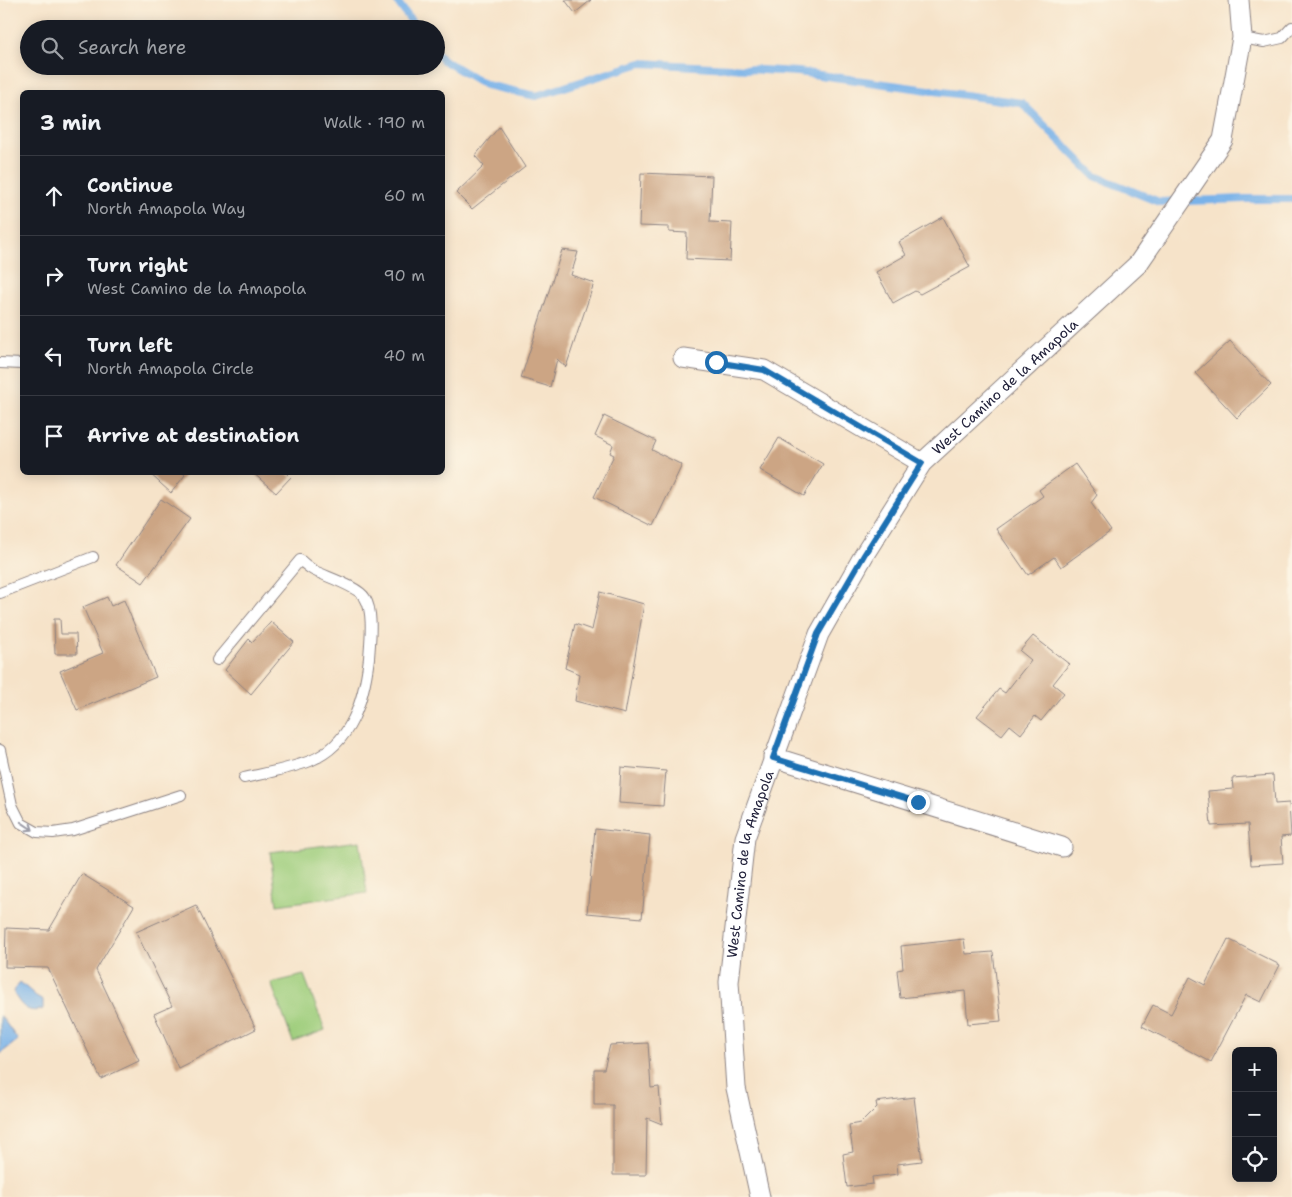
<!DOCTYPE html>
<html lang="en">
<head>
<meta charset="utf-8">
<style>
	:root { --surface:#171b24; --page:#242831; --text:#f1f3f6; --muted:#9ea1a6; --line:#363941 }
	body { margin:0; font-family:"Shantell Sans",sans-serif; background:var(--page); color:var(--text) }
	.controls { position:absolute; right:15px; bottom:15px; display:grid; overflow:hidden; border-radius:8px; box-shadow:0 2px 12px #0003 }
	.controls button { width:45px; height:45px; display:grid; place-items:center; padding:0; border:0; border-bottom:1px solid var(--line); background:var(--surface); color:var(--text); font:25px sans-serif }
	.stop { position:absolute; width:15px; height:15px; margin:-11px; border:4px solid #1f6fb2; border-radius:50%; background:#fff }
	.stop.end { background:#1f6fb2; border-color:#fff; box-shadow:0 1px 5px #0008 }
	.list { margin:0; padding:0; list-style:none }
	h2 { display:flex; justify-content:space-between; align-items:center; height:65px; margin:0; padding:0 20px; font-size:21px }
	h2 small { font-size:16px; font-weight:400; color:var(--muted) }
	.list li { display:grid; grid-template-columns:32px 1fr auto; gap:15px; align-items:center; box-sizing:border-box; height:80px; padding:0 20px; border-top:1px solid var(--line) }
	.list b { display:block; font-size:19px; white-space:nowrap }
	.list p { margin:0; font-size:16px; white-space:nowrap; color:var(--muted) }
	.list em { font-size:16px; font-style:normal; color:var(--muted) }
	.icon { flex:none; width:28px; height:28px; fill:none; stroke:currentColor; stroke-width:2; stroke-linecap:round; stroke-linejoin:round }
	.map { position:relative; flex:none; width:1292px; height:1197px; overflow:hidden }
	.search { position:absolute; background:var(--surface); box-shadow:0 2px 12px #0003; left:20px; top:20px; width:425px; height:55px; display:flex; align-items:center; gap:12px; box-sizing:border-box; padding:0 18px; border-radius:28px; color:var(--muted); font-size:19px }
	.panel { position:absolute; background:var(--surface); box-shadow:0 2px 12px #0003; left:20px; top:90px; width:425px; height:385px; border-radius:8px }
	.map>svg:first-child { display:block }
</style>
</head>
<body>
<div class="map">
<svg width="1292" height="1197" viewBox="0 0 1292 1197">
	<rect width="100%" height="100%" fill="#fcf5e5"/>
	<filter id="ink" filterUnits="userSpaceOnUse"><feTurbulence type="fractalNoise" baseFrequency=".02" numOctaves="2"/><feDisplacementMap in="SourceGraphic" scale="10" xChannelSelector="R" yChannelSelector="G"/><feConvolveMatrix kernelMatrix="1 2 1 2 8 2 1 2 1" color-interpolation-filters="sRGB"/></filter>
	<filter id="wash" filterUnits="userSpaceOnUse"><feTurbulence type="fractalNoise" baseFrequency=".0096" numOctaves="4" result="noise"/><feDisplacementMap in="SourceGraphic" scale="20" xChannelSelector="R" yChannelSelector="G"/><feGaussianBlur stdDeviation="1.12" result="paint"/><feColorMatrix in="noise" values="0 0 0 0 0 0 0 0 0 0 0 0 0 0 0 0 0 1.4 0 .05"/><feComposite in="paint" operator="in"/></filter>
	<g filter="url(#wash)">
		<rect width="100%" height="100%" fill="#f6e3c9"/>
		<path fill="#9fce7d" stroke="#60785c" d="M 360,841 L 367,893 L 277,905 L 270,852 Z
			M 304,975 L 325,1030 L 293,1042 L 271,983 Z"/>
		<path fill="#79b2e9" stroke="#4e6a92" d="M 20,982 L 36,996 L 43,1000 L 43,1009 C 27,1015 19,1004 13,991 Z
			M 0,1015 L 18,1040 L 0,1054 Z"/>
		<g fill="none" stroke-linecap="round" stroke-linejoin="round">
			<path stroke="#79b2e9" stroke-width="8" d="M 396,0 L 417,29
				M 436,52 L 443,60 L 486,85 L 536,96 L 641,63 L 798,72 L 1022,103 L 1095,176 L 1159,202 L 1246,199 L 1292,199"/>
		</g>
		<g id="blocks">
			<path fill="#cca584" d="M 565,0 L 591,0 L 575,13 Z
				M 499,127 L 525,167 L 472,209 L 456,193 L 484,166 L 475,156 Z
				M 641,173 L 712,176 L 710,222 L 732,223 L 730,261 L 686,259 L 687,233 L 669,232 L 669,227 L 639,226 Z
				M 943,217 L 970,267 L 920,294 L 915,291 L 893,303 L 876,272 L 906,255 L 899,242 Z
				M 562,250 L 578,252 L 571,275 L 594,283 L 566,367 L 557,359 L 550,387 L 521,378 Z
				M 1230,341 L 1271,385 L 1237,418 L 1195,373 Z
				M 604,416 L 656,441 L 652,450 L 682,465 L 653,526 L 594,497 L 614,455 L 610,453 L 613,445 L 595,436 Z
				M 779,438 L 823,464 L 804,496 L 760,470 Z
				M 1075,464 L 1097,495 L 1091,503 L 1111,531 L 1061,567 L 1054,557 L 1028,575 L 996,529 L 1043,496 L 1039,490 Z
				M 148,472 L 182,472 L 185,475 L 171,493 Z
				M 252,472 L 286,472 L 291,477 L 276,493 Z
				M 161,499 L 190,519 L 143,583 L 116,565 Z
				M 600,592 L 644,604 L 625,714 L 575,701 L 579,674 L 565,668 L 575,624 L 592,630 Z
				M 107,597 L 111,606 L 124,600 L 156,677 L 77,710 L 60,671 L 103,653 L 83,607 Z
				M 54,619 L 60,619 L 61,634 L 76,634 L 77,654 L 55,654 Z
				M 271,622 L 294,642 L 251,694 L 225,670 L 249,639 L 252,642 Z
				M 1033,636 L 1069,664 L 1053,684 L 1064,693 L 1041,721 L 1035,716 L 1021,734 L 1010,725 L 1002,735 L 977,716 L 999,689 L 1005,693 L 1031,660 L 1020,651 Z
				M 621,767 L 666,771 L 663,806 L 619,803 Z
				M 1273,775 L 1275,804 L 1289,803 L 1291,836 L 1281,837 L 1283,863 L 1251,865 L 1248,824 L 1211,826 L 1208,791 L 1233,789 L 1232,778 Z
				M 595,829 L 650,835 L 642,918 L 587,913 Z
				M 82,874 L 134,906 L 96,970 L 139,1061 L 101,1079 L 48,968 L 5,967 L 6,928 L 49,930 Z
				M 196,905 L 256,1029 L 178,1068 L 154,1014 L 172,1006 L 136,932 Z
				M 964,939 L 966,954 L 993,952 L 1001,1021 L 968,1024 L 965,991 L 900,998 L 897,970 L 903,969 L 901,946 Z
				M 1228,939 L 1280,965 L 1261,1002 L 1246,995 L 1211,1062 L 1142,1026 L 1153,1005 L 1171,1014 L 1190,977 L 1205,985 Z
				M 648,1043 L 651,1088 L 659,1087 L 662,1124 L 647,1118 L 646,1175 L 613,1175 L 613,1105 L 594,1105 L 594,1069 L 604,1069 L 610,1045 Z
				M 914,1097 L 922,1161 L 897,1164 L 898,1174 L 872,1177 L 873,1184 L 847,1187 L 843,1154 L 853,1152 L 849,1125 L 861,1123 L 877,1107 L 876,1102 Z"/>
		</g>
	</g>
	<g filter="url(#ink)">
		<use href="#blocks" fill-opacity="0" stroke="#8c8282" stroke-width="1"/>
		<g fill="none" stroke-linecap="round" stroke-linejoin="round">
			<defs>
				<path id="lane" d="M 1242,38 L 1264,42 L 1282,38 L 1292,27
					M 0,363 L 22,364
					M 0,593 L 93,557
					M 217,660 L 300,560 C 305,564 310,569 315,571 C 327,577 359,587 365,598 C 374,612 370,642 369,658 C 364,699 352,744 310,761 C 289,769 266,773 244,778
					M 0,750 L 12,805 L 21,823 L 37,832 L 53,833 L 73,830 L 181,795"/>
				<g id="street">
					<path d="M 683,358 L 764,370 L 922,463"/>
					<path d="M 773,757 L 1062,847"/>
					<path id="s1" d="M 760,1197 L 736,1088 L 729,982 L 745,838 L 819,634 L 864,555 L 922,463 L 1138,264 L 1223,140 L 1242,38 L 1239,0"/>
				</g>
			</defs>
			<use href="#lane" stroke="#8c8282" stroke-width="12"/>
			<use href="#street" stroke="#8c8282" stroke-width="21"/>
			<use href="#lane" stroke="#fff" stroke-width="10"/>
			<use href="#street" stroke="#fff" stroke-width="19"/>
		</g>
		<defs><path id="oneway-shaft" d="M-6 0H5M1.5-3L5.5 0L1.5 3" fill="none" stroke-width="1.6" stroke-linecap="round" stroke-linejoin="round" transform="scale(1.25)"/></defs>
		<use stroke="#9c9ca7" href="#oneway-shaft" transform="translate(27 826) rotate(34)"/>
	</g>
	<g fill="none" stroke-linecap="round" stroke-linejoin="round" filter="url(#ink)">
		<path stroke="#1f6fb2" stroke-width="6" d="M 716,362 L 764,370 L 922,463 L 864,555 L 818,634 L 773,758 L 918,802"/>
	</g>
	<g text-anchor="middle" stroke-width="4.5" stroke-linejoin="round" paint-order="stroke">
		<g font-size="14" fill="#22223b" stroke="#fcf5e5">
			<text dy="5" stroke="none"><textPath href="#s1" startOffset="892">West Camino de la Amapola</textPath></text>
			<text dy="5" stroke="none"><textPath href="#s1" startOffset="338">West Camino de la Amapola</textPath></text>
		</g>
	</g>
</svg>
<div class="controls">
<button>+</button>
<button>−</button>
<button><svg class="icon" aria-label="locate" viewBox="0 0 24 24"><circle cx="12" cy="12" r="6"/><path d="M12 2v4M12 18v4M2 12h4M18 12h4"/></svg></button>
</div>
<div class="stop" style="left:716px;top:362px"></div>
<div class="stop end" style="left:918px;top:802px"></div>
<div class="search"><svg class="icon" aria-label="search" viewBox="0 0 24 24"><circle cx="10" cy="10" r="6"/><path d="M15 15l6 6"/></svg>Search here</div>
<section class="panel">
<h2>3 min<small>Walk · 190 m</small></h2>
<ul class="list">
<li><svg class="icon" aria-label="ahead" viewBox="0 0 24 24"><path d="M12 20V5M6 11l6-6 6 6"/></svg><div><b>Continue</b><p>North Amapola Way</p></div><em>60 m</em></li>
<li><svg class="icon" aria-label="right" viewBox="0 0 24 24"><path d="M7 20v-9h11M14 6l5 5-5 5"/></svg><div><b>Turn right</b><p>West Camino de la Amapola</p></div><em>90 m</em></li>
<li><svg class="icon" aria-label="left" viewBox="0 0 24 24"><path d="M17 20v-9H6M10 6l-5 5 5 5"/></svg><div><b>Turn left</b><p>North Amapola Circle</p></div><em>40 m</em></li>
<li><svg class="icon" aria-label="arrive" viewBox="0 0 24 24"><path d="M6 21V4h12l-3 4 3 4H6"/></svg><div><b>Arrive at destination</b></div></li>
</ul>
</section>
</div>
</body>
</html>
